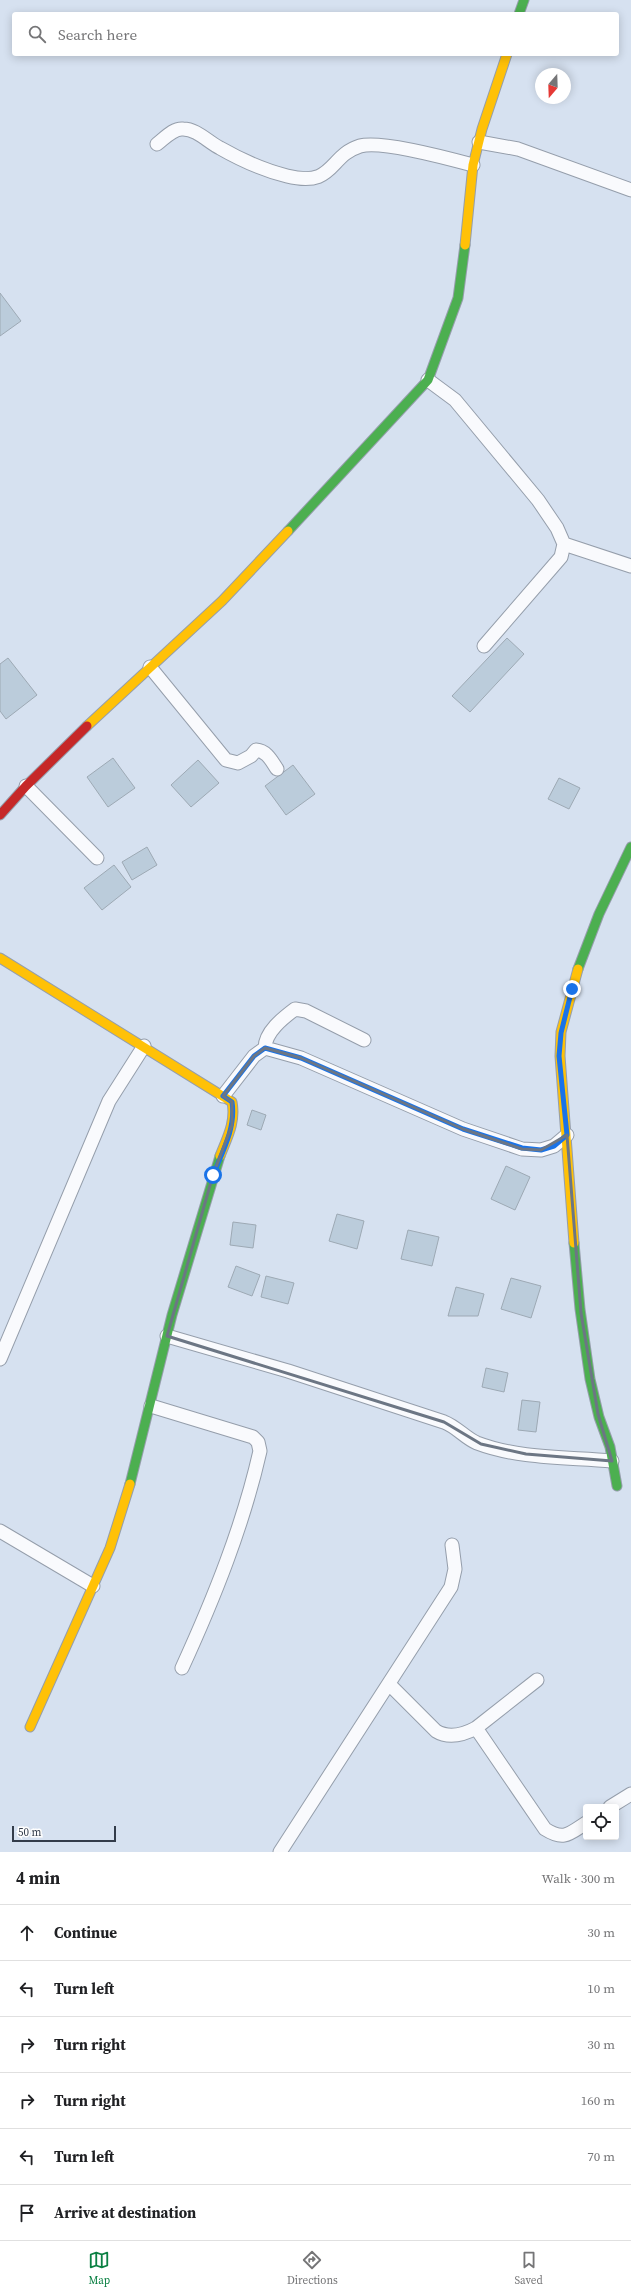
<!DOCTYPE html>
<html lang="en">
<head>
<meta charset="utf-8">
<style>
	:root { --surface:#fff; --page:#f6f6f6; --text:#202124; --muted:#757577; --line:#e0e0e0; --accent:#0b8043 }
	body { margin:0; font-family:"Source Serif 4",serif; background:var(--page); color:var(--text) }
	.controls { position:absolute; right:12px; bottom:12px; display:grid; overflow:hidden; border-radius:4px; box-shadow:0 2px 10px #0003 }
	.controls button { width:36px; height:36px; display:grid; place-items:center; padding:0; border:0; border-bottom:1px solid var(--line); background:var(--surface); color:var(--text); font:20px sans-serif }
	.compass { position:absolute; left:535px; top:68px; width:36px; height:36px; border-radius:50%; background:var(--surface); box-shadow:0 2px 10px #0003; rotate:199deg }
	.scale { position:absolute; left:12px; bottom:10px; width:104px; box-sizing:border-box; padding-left:4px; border:2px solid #333c4a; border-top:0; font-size:11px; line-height:14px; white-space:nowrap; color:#333c4a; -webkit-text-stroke:3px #fefefe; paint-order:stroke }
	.stop { position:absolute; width:12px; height:12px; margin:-9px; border:3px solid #1a73e8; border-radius:50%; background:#fff }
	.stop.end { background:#1a73e8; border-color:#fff; box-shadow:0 1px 4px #0008 }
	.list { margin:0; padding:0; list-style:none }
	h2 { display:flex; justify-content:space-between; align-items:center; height:52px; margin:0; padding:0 16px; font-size:17px }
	h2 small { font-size:13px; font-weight:400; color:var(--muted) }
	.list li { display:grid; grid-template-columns:26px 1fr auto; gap:12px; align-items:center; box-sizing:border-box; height:56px; padding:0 16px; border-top:1px solid var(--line) }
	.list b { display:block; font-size:15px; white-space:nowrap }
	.list em { font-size:13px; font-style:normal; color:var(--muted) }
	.icon { flex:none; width:22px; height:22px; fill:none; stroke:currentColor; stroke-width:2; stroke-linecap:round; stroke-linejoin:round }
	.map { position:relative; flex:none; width:631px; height:1852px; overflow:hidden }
	.search { position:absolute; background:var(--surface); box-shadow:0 2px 10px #0003; left:12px; right:12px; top:12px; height:44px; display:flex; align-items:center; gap:10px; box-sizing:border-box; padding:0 14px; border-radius:4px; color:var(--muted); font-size:15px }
	.sheet { height:388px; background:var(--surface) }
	nav { display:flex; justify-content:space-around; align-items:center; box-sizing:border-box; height:56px; border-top:1px solid var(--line); background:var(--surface); font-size:11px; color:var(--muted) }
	nav a { display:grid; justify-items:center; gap:2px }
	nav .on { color:var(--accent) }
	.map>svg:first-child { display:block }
</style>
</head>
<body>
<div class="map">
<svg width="631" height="1852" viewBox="0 0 631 1852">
	<rect width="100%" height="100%" fill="#d6e1f0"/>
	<path fill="#bbccdb" stroke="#9da9b4" d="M 0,293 L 21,321 L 0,336 Z
		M 507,638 L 524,654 L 470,712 L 452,696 Z
		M 8,658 L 37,695 L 6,719 L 0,711 L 0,664 Z
		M 113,758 L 135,788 L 108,807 L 87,777 Z
		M 198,760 L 219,783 L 191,807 L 171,785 Z
		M 293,765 L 315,794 L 286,815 L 265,786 Z
		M 559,778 L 580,788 L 569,809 L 548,799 Z
		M 147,847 L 157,865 L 132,880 L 122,862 Z
		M 114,865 L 131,887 L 102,910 L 84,888 Z
		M 252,1110 L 266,1115 L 261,1130 L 247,1125 Z
		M 506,1166 L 530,1177 L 515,1210 L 491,1199 Z
		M 337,1214 L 364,1221 L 357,1249 L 329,1241 Z
		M 233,1222 L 256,1225 L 253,1248 L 230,1245 Z
		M 408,1230 L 439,1237 L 432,1266 L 401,1259 Z
		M 236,1266 L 260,1275 L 252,1296 L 228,1287 Z
		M 266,1276 L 294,1283 L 288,1304 L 261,1297 Z
		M 511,1278 L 541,1286 L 531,1318 L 501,1309 Z
		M 456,1287 L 484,1294 L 478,1316 L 448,1316 Z
		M 486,1368 L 508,1373 L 504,1392 L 482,1387 Z
		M 522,1400 L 540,1402 L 536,1432 L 518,1430 Z"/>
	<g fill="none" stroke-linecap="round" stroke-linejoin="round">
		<defs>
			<path id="street" d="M 479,142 L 518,149 L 631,190
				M 157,144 C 164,139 173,128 183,129 C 197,129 208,142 220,148 C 241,160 263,170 287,176 C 335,188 328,156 360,146 C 380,140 451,159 473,165
				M 428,380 L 455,400 L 538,500 L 557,528 L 564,544 L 561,557 L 484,646
				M 564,544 L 631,566
				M 150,667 L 226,760 L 238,763 L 251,756 L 256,750 C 267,751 271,760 277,769
				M 26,786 L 97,858
				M 265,1048 C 265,1032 283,1018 295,1009 L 306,1011 L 364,1040
				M 223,1096 L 254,1056 L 265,1048 L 301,1058 L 463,1129 L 522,1149 L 541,1150 L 554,1146 L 567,1135
				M 167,1336 L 288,1371 L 444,1422 C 457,1427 465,1438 477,1443 C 519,1459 568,1457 612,1461
				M 0,1359 L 109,1101 L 144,1046
				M 151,1406 L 253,1437 L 258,1442 L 260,1451 C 243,1526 214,1598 182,1668
				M 0,1531 L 93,1586
				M 389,1684 L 436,1731 C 449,1739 463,1735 476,1728 L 537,1680
				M 476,1728 L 545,1829 C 564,1841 569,1834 586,1823
				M 610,1807 L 631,1794
				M 280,1852 L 451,1587 L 455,1569 L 452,1545"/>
			<path id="fast" d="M 519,14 L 524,0
				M 288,531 L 428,380 L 458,298 L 465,245
				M 578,969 L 599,914 L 631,847
				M 574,1243 L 580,1309 L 590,1379 L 599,1417 L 610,1447 L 617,1486
				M 130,1484 L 172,1315 L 220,1156"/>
			<path id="slow" d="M 465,245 L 473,165 L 482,129 L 507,54
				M 87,726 L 222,601 L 288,531
				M 0,958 L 232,1102 C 236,1122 227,1138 220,1156
				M 574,1243 L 560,1056 L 561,1032 L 578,969
				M 30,1727 L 110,1548 L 130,1484"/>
			<path id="jam" d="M 0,815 L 26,786 L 87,726"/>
		</defs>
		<use href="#street" stroke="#959eab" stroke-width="15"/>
		<use href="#fast" stroke="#959eab" stroke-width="11"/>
		<use href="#slow" stroke="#959eab" stroke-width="11"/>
		<use href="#jam" stroke="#959eab" stroke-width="11"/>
		<use href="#street" stroke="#f9fafd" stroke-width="13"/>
		<use href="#fast" stroke="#4caf50" stroke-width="9"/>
		<use href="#slow" stroke="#ffc107" stroke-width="9"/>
		<use href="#jam" stroke="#c62828" stroke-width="9"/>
	</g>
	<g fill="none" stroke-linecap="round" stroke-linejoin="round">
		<path stroke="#1a73e8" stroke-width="5" d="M 213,1175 C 223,1151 236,1127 232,1102 L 223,1096 L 254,1056 L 265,1048 L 301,1058 L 463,1129 L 522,1148 L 541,1150 L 554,1146 L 567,1135 L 559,1056 L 561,1033 L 572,989"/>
	</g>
	<path fill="none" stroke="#6c7684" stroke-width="3" stroke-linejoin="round" d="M 265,1048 L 301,1058 L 463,1129 L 522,1149 L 541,1150 L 567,1135 L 581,1313 L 598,1414 L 612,1461 L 526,1454 L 481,1444 L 444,1422 L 167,1336 L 213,1175 L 232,1125 L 232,1102 L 223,1096 L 254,1056 Z"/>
</svg>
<div class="controls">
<button><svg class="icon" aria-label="locate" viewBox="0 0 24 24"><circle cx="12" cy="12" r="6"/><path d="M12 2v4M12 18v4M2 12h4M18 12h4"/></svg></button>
</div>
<svg class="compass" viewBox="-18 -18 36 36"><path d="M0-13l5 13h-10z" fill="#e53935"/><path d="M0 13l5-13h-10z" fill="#757577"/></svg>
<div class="scale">50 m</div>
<div class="stop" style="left:213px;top:1175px"></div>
<div class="stop end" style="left:572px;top:989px"></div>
<div class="search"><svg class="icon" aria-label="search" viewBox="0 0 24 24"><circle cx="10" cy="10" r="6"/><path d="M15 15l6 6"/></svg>Search here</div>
</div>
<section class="sheet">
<h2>4 min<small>Walk · 300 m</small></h2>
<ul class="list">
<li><svg class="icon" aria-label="ahead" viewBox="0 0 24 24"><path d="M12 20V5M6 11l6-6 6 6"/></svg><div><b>Continue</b></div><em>30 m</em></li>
<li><svg class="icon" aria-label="left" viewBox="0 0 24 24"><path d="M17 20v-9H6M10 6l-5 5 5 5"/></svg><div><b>Turn left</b></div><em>10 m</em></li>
<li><svg class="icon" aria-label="right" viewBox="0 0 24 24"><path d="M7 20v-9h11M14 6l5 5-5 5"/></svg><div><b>Turn right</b></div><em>30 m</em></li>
<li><svg class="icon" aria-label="right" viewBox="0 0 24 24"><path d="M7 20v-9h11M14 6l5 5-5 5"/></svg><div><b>Turn right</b></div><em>160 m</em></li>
<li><svg class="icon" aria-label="left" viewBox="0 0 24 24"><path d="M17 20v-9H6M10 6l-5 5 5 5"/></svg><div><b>Turn left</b></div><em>70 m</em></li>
<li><svg class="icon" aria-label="arrive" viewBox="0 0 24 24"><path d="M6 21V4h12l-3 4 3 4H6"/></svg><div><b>Arrive at destination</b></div></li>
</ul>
</section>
<nav>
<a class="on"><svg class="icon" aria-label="map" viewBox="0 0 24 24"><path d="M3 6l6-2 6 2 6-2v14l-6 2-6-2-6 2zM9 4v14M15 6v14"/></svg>Map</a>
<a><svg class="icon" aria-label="directions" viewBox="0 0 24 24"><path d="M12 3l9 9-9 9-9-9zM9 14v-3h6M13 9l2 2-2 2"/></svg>Directions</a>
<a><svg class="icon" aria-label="saved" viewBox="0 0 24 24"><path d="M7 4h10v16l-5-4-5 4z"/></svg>Saved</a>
</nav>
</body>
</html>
